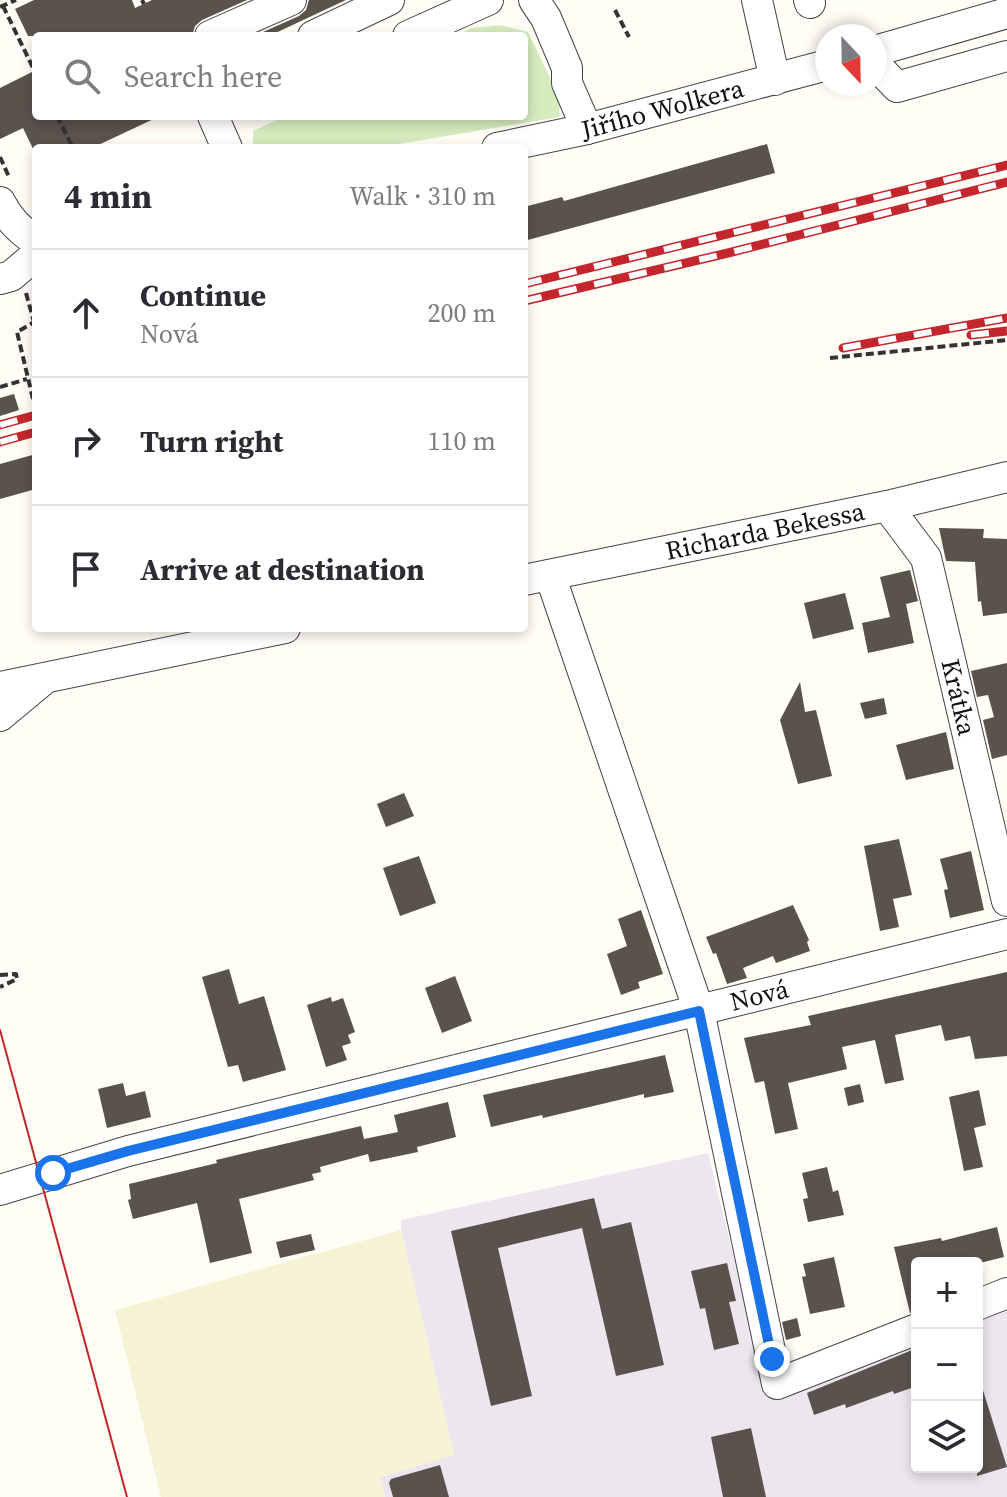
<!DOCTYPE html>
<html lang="en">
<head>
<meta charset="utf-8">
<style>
	:root { --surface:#fff; --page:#f2f2f3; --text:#2b2b33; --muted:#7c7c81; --line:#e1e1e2 }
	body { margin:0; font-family:"Source Serif 4",serif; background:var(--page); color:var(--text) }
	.controls { position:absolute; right:24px; bottom:24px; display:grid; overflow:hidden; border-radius:8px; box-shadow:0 4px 12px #0003 }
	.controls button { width:72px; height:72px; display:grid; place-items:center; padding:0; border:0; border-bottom:2px solid var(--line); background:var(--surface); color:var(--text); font:40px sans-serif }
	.compass { position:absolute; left:815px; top:24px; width:72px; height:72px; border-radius:50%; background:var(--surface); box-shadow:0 4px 12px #0003; rotate:158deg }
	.stop { position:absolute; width:24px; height:24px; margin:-18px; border:6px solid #1a73e8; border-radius:50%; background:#fff }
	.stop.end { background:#1a73e8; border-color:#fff; box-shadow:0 2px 8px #0008 }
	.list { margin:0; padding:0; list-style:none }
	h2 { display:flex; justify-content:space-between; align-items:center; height:104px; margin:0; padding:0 32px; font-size:34px }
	h2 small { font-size:26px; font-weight:400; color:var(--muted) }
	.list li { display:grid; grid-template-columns:52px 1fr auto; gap:24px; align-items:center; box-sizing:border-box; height:128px; padding:0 32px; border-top:2px solid var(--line) }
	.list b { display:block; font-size:30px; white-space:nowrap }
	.list p { margin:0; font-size:26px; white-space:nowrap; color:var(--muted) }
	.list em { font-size:26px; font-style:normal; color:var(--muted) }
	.icon { flex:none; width:44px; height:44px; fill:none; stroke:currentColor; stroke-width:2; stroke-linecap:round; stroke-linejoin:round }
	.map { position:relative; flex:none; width:1007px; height:1497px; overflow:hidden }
	.search { position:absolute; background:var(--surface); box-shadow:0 4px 12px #0003; left:32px; top:32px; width:496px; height:88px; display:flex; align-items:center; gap:20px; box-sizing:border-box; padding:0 28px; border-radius:8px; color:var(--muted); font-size:30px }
	.panel { position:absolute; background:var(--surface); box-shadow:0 4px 12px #0003; left:32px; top:144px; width:496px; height:488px; border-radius:8px }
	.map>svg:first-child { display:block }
</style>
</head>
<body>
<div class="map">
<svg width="1007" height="1497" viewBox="0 0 1007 1497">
	<rect width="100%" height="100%" fill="#fffdf5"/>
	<path fill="#eee6ef" d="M 708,1153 L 767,1392 L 917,1336 L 917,1467 L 977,1467 L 977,1313 L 1007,1301 L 1007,1497 L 385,1497 L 380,1477 L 454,1455 L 401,1230 L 401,1220 Z"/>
	<path fill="#f6f3d4" d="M 401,1230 L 454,1455 L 380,1477 L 385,1497 L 161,1497 L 115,1310 Z"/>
	<path fill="#d5ebbd" d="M 500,25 L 528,32 L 560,99 L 559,117 L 375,148 L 253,148 L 253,131 L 286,116 L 524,116 L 524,36 L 456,36 L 472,28 Z"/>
	<path fill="#5a524d" d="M 34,0 L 132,0 L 135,8 L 152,0 L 247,0 L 202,20 L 195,26 L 192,36 L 28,36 L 15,9 Z
		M 309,0 L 346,0 L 269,36 L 254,36 L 299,16 L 306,10 Z
		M 36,70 L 36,116 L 160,116 L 92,148 L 36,148 L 36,155 L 23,128 L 0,139 L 0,88 Z
		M 767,144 L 775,173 L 524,241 L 524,207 L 562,197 L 564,201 Z
		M 14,394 L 19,410 L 0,416 L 0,398 Z
		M 36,454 L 36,489 L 0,499 L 0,464 Z
		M 939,528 L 984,529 L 983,538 L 1007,539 L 1007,613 L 983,616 L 981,601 L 978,602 L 975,562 L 946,561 Z
		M 910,570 L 918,601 L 906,604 L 914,643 L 868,653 L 862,623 L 890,617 L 880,577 Z
		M 845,593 L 854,629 L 813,639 L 804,603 Z
		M 1007,663 L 1007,755 L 992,759 L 983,720 L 994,717 L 988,695 L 977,697 L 971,671 Z
		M 800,682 L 805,712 L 816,710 L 832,776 L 798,784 L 780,720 Z
		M 884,698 L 887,714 L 865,719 L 860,703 Z
		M 946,732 L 954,769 L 906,780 L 896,745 Z
		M 404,793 L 414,816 L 386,827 L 377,804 Z
		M 899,839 L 912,895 L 893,899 L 899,927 L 880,931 L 864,846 Z
		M 971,851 L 984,910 L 950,918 L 944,890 L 948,889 L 940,859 Z
		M 419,856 L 436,903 L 400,916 L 383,868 Z
		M 793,905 L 809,940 L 807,942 L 810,951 L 776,963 L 773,956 L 743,968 L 747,978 L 727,984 L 716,953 L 713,954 L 706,937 Z
		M 641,910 L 663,974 L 638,982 L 640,988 L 621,995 L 607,954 L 627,946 L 618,919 Z
		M 229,969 L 239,1004 L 264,996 L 286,1070 L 243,1082 L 238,1065 L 228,1067 L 202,977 Z
		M 1007,972 L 1007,1056 L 975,1059 L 970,1036 L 945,1041 L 941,1025 L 895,1035 L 904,1080 L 885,1084 L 875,1040 L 842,1047 L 847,1069 L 788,1083 L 798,1129 L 775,1134 L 764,1081 L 755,1083 L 744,1038 L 811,1025 L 808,1016 Z
		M 455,976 L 472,1021 L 442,1033 L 425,988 Z
		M 331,997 L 332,1002 L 343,998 L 355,1032 L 348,1035 L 351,1043 L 342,1046 L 347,1060 L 326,1067 L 307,1005 Z
		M 665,1055 L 674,1092 L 644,1098 L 644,1094 L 543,1118 L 542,1115 L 491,1127 L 483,1095 Z
		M 123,1083 L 126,1096 L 145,1091 L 151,1117 L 107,1128 L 98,1089 Z
		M 860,1084 L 864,1102 L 848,1106 L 844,1088 Z
		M 979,1090 L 986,1125 L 974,1128 L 983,1167 L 964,1171 L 949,1097 Z
		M 448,1102 L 456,1137 L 417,1147 L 418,1152 L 370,1162 L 368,1154 L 320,1167 L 321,1172 L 312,1174 L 314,1180 L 239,1199 L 252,1253 L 210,1263 L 197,1203 L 133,1219 L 128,1200 L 131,1199 L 129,1184 L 217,1163 L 216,1160 L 361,1126 L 364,1139 L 398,1132 L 394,1115 Z
		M 827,1167 L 833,1192 L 838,1190 L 844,1215 L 808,1222 L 803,1199 L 808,1198 L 802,1173 Z
		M 594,1198 L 602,1229 L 631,1222 L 664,1365 L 616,1376 L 582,1228 L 498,1248 L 532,1396 L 491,1406 L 451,1231 Z
		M 997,1227 L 1004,1257 L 980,1263 L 968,1263 L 967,1257 L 944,1263 L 917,1263 L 917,1311 L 910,1313 L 894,1247 L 941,1238 L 942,1241 Z
		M 311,1234 L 315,1250 L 280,1258 L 276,1242 Z
		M 834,1257 L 845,1307 L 810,1314 L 802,1277 L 806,1276 L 803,1264 Z
		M 727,1263 L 736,1301 L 729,1302 L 739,1344 L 714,1350 L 705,1308 L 700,1309 L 691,1271 Z
		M 797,1318 L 801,1336 L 786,1340 L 782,1322 Z
		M 917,1348 L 917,1386 L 894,1394 L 893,1391 L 846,1408 L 845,1404 L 814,1415 L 807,1393 Z
		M 981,1384 L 1007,1467 L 977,1476 L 977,1385 Z
		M 751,1428 L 766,1497 L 723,1497 L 711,1437 Z
		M 440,1465 L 449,1497 L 393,1497 L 389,1483 L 391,1479 Z"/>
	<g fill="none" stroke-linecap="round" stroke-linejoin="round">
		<defs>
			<g id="minor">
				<path d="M 534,0 L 546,18 L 567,68 L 567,83 L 587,129"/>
				<path d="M 757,0 L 775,80"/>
				<path d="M 809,0 L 810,3"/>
				<path d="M 210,36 L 291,0"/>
				<path d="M 313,36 L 389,0"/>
				<path d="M 408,36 L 488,0"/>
				<path d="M 875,51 L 1007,13"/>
				<path d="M 875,64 L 897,87 L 1007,56"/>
				<path d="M 213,116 L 227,148"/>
				<path id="s1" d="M 497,148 L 587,129 L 827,65"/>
				<path d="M 0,202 C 8,218 20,231 36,241"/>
				<path d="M 0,279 L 11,276 L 36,255"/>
				<path id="s2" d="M 887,506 L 926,558 L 1007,901"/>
				<path d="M 550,575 L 699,1011 L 777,1384 L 917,1329"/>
				<path id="s3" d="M 524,580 L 887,506 L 1007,477"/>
				<path d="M 0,687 L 285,628"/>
				<path d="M 0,716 L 42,681"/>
				<path id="s4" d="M 0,1190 L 128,1151 L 1007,934"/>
				<path d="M 977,1305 L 1007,1293"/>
			</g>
		</defs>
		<use href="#minor" stroke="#444" stroke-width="32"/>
		<path stroke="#333" stroke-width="4" stroke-dasharray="8 4" stroke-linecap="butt" d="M 142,0 L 144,4
			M 3,6 L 36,74
			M 0,7 L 16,0
			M 615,10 L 629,37
			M 57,116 L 73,148
			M 0,157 L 9,177
			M 26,293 L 34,322
			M 830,358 L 1007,340
			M 0,387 L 27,379
			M 33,399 L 17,332 L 36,321
			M 0,975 L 16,974 L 17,979 L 0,987"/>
		<use href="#minor" stroke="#fff" stroke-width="30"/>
		<path stroke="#c4262e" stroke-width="2" d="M 0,1030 L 127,1497"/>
		<defs>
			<path id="rail" d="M 524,284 L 1007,165
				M 524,301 L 728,253 L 1007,182
				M 971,335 L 1007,331
				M 843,348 L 1007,318
				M 0,425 L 36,415
				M 0,442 L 36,432"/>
		</defs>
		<use href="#rail" stroke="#c4262e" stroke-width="9"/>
		<use href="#rail" stroke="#fff" stroke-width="6" stroke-dasharray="18" stroke-linecap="butt"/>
	</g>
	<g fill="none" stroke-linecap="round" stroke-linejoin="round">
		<path stroke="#1a73e8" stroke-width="10" d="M 53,1173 L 128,1151 L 699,1011 L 772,1359"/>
	</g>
	<g text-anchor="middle" stroke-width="8" stroke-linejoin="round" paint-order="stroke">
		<g font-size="26" fill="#111" stroke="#fff">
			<text dy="9" stroke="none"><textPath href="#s1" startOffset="170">Jiřího Wolkera</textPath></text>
			<text dy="9" stroke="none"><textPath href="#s3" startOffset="246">Richarda Bekessa</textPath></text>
			<text dy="9" stroke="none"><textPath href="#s2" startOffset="208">Krátka</textPath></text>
			<text dy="9" stroke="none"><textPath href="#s4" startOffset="784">Nová</textPath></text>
		</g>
	</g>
</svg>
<div class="controls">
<button>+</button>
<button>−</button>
<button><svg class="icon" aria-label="layers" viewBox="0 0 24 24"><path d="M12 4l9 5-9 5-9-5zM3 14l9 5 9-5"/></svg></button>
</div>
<svg class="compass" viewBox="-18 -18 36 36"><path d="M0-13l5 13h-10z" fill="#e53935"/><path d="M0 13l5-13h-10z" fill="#7c7c81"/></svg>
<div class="stop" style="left:53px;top:1173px"></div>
<div class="stop end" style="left:772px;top:1359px"></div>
<div class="search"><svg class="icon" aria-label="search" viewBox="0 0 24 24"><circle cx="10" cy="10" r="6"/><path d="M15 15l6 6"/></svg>Search here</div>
<section class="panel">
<h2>4 min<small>Walk · 310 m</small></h2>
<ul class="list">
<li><svg class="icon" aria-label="ahead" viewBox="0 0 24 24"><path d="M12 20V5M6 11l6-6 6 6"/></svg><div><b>Continue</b><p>Nová</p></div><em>200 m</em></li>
<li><svg class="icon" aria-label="right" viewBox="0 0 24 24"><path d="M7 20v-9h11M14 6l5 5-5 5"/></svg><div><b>Turn right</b></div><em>110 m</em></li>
<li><svg class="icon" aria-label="arrive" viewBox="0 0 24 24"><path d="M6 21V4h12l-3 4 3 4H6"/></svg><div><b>Arrive at destination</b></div></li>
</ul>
</section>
</div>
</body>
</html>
